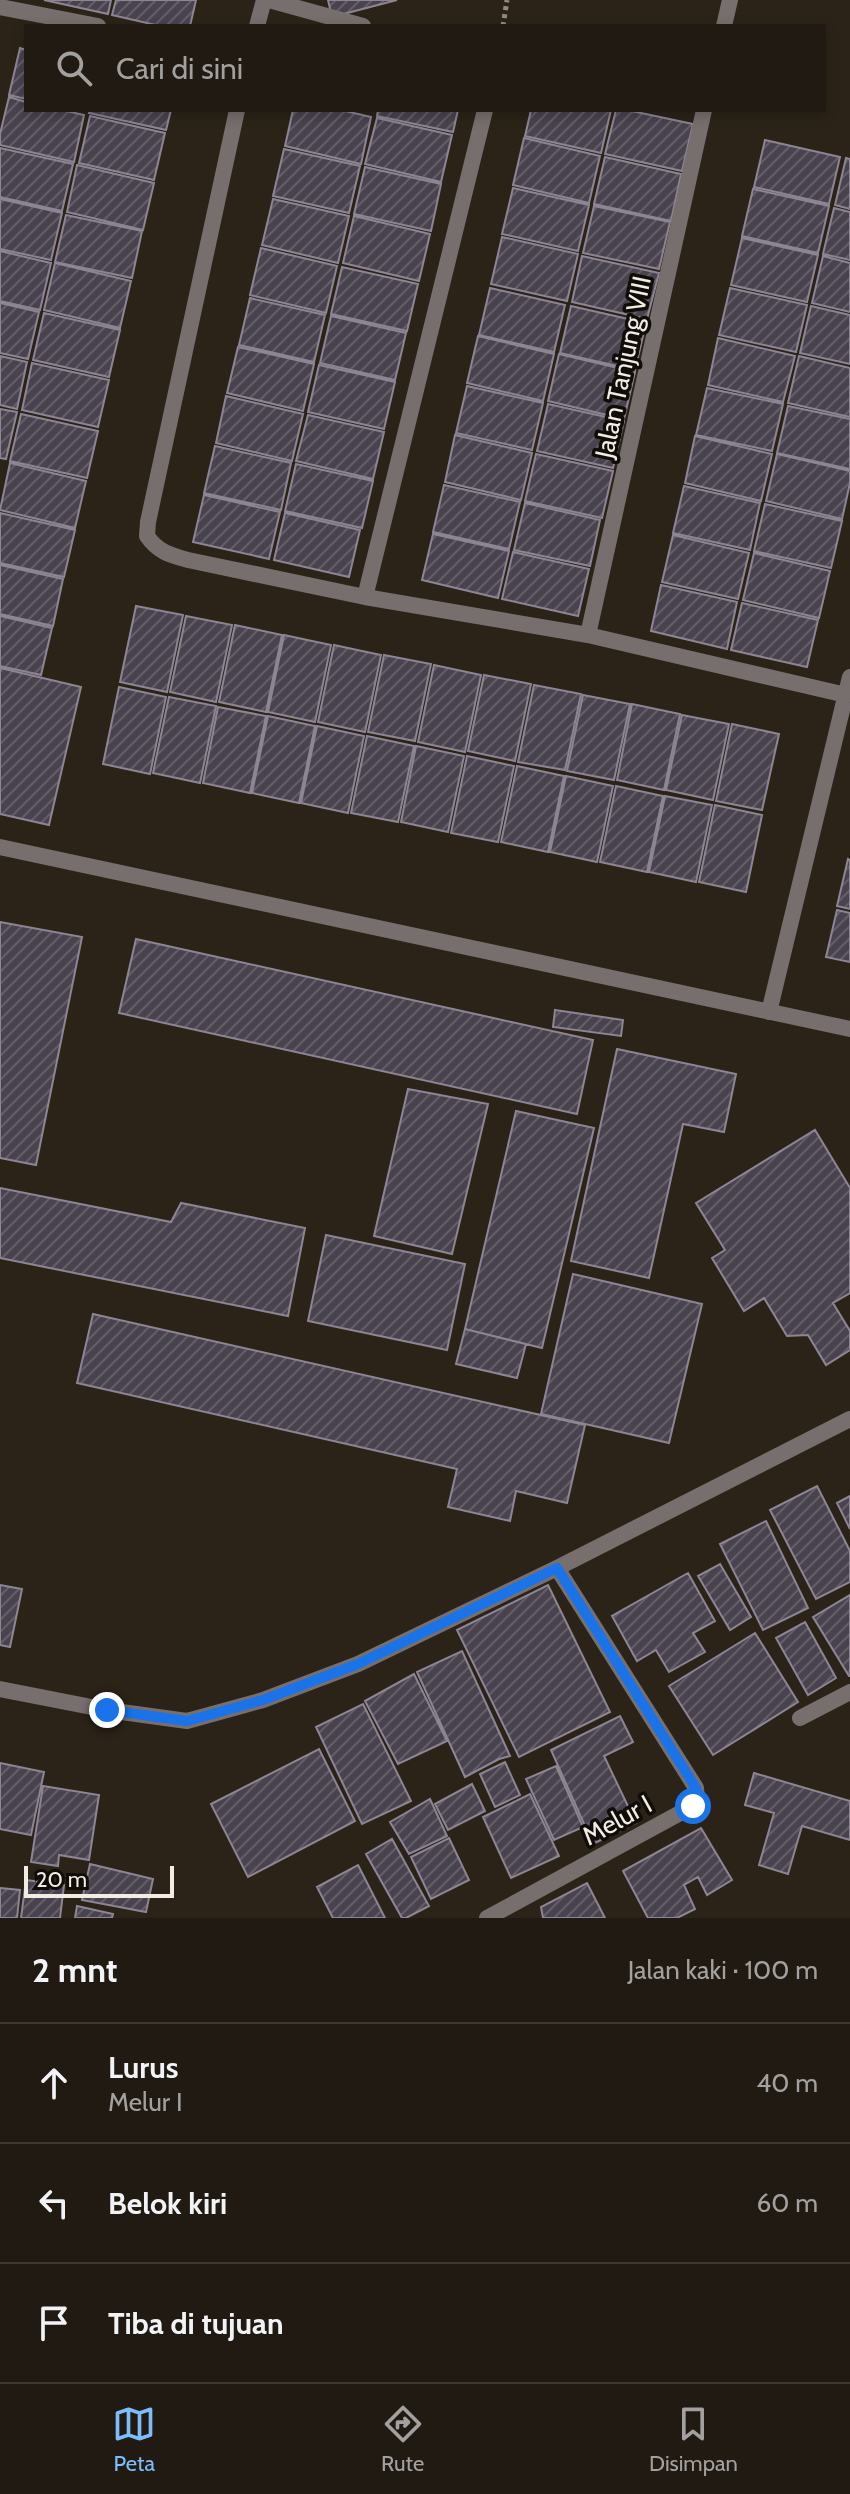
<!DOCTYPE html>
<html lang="id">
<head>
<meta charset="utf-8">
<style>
	:root { --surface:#201a12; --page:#2d2720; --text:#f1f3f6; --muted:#a2a19f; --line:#3d3832; --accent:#7ebdf9 }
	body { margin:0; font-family:Cabin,sans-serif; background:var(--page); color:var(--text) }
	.scale { position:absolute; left:24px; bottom:20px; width:150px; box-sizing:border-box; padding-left:8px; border:4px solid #f2ece5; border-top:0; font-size:22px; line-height:28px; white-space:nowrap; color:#f2ece5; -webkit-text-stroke:6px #100d08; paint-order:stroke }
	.stop { position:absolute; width:24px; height:24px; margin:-18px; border:6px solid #1a73e8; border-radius:50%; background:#fff }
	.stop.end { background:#1a73e8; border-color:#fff; box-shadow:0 2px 8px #0008 }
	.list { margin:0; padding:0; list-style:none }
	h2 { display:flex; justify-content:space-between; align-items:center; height:104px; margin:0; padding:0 32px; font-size:34px }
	h2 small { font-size:26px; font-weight:400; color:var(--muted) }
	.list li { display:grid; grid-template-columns:52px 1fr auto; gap:24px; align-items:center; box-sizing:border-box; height:120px; padding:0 32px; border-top:2px solid var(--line) }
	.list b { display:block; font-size:30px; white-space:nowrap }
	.list p { margin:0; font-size:26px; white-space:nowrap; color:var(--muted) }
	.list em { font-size:26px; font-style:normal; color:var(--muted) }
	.icon { flex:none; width:44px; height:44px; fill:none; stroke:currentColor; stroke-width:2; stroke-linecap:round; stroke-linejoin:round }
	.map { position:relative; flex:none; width:850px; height:1918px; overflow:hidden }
	.search { position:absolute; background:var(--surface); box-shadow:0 4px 12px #0003; left:24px; right:24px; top:24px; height:88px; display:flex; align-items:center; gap:20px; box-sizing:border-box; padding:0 28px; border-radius:0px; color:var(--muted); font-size:30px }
	.sheet { height:464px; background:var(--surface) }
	nav { display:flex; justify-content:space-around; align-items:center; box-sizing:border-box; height:112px; border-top:2px solid var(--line); background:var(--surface); font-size:22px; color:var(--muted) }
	nav a { display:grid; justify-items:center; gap:4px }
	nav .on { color:var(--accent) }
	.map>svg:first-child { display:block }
</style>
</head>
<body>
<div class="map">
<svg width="850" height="1918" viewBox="0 0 850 1918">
	<defs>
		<pattern id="building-hatch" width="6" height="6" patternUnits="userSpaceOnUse" patternTransform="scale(2)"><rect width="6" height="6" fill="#49434f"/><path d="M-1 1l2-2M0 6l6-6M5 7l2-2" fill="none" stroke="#645e68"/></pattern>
	</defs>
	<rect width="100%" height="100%" fill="#2b2318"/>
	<path fill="url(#building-hatch)" stroke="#8d8594" stroke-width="2" d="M 44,0 L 111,0 L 108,14 Z
		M 116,0 L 196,0 L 190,26 L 160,26 L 112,15 Z
		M 328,0 L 397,0 L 332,17 Z
		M 20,48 L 26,50 L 26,99 L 9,95 Z
		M 9,97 L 26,102 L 26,110 L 62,110 L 84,115 L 74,162 L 0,145 L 0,134 Z
		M 90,110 L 171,110 L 166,130 L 89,113 Z
		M 293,110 L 341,110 L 371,117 L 361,164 L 285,146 Z
		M 378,110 L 458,110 L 453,132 L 377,116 Z
		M 531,110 L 611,110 L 601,153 L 525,136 Z
		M 616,110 L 627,110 L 693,124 L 682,171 L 605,154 Z
		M 90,116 L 165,133 L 154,180 L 79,163 Z
		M 377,118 L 452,135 L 441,182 L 365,164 Z
		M 524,138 L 600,156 L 589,203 L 513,185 Z
		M 765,140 L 840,157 L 829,204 L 754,187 Z
		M 0,148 L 73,164 L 62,211 L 0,197 Z
		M 284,149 L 360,166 L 349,213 L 273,196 Z
		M 605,157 L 681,174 L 671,221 L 594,204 Z
		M 846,158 L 850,159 L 850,209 L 835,205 Z
		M 77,165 L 154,183 L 143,230 L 67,212 Z
		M 365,167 L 441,184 L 431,231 L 354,214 Z
		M 513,188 L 589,205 L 578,251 L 502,234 Z
		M 753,189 L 829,206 L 818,253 L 742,236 Z
		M 0,199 L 62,213 L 51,260 L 0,249 Z
		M 273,199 L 349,216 L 338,263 L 262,245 Z
		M 594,206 L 670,222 L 659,269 L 583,253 Z
		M 834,208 L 850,212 L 850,260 L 823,254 Z
		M 66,215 L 142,231 L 132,278 L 55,262 Z
		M 354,216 L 430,234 L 419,281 L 343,263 Z
		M 502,237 L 578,254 L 567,301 L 491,284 Z
		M 742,238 L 818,255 L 807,302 L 731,285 Z
		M 261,248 L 337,266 L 326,313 L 250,295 Z
		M 0,251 L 51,263 L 40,310 L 0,301 Z
		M 582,256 L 659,273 L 647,319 L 572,302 Z
		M 823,256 L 850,263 L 850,312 L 812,303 Z
		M 55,263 L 131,281 L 120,328 L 44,310 Z
		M 342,267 L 418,284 L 407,331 L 331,314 Z
		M 490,288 L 565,305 L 554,352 L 479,335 Z
		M 730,288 L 807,305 L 796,352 L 719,335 Z
		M 250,298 L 325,315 L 314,362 L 239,345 Z
		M 0,303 L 39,312 L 28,359 L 0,353 Z
		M 571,306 L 646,323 L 635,370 L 560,353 Z
		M 811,306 L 850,315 L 850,364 L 800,353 Z
		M 44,313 L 120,330 L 109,377 L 33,360 Z
		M 331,316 L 406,333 L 395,380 L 320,363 Z
		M 478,336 L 554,354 L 543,401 L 467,383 Z
		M 718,338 L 795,356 L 783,402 L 708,385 Z
		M 238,347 L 314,364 L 303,411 L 227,393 Z
		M 559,354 L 635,372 L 624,419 L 548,401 Z
		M 0,356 L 27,362 L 17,409 L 0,405 Z
		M 799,356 L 850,368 L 850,417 L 788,403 Z
		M 32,363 L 109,380 L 98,427 L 22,410 Z
		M 319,365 L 395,382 L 384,429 L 308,412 Z
		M 467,386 L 543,403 L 532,450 L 456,433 Z
		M 707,388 L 783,404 L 772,451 L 696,435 Z
		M 226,396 L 303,414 L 292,461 L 216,443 Z
		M 548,404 L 624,421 L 613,468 L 537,451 Z
		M 788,406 L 850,419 L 850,469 L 777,453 Z
		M 0,409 L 17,412 L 6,459 L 0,458 Z
		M 21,414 L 98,431 L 87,478 L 10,461 Z
		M 308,415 L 384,432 L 373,479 L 296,461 Z
		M 455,435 L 532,453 L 521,500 L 445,482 Z
		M 695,436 L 772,454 L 761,501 L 685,483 Z
		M 215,446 L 291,463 L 281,510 L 204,493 Z
		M 536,454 L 613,471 L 602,518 L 525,501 Z
		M 777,454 L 850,471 L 850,483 L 842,519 L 766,501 Z
		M 10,463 L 86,481 L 75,528 L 0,510 Z
		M 296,464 L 373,481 L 362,528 L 285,511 Z
		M 444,485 L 520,502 L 509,549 L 433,532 Z
		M 684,486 L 760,503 L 750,550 L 673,533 Z
		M 204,495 L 280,512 L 269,559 L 193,542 Z
		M 525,503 L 600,520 L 590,566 L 514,550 Z
		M 765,504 L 842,521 L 831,568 L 754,551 Z
		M 0,513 L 75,530 L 64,577 L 0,563 Z
		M 285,513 L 360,530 L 349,577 L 274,560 Z
		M 433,534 L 509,551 L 498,598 L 422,580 Z
		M 673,535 L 749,553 L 738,599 L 662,582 Z
		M 513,552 L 589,569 L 578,616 L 502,599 Z
		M 754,553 L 830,571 L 819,618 L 743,600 Z
		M 0,565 L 63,579 L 53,626 L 0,614 Z
		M 661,585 L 737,602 L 727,649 L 651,631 Z
		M 742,603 L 818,620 L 807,667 L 731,650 Z
		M 136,606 L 183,615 L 167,692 L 120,682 Z
		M 0,616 L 52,628 L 41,675 L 0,666 Z
		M 186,616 L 232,625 L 216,702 L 170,692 Z
		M 235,625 L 282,635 L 266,712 L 219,702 Z
		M 284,635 L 331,645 L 315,722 L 268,712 Z
		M 334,645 L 381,655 L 365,732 L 318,722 Z
		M 384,655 L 431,664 L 415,741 L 368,732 Z
		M 434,665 L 481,675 L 465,752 L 418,742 Z
		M 0,668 L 81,687 L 49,825 L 0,814 Z
		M 484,675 L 531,684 L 515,761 L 468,751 Z
		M 534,685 L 581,694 L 565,770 L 518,762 Z
		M 119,687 L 166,697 L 150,774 L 103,764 Z
		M 583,695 L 630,704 L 614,780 L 567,771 Z
		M 169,697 L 216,706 L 200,783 L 153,773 Z
		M 632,704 L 680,714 L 664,790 L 617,780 Z
		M 218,707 L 266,716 L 250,793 L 203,783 Z
		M 682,715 L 729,724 L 713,800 L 666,790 Z
		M 268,716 L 315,726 L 299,803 L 252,793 Z
		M 732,724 L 779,734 L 762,810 L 716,801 Z
		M 317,726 L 364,736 L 348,813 L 301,803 Z
		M 367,736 L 414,746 L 398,822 L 351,813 Z
		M 416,746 L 464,756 L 448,832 L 401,822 Z
		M 467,756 L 514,766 L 498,842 L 451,833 Z
		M 517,766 L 564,776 L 548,852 L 501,842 Z
		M 566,776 L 613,786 L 597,862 L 550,852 Z
		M 616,786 L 663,796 L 647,872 L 600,862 Z
		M 665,796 L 712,805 L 696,882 L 649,872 Z
		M 715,805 L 762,815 L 746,892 L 699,882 Z
		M 848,859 L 850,860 L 850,909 L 837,906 Z
		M 837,910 L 850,913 L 850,962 L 826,957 Z
		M 0,922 L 82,937 L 36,1165 L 0,1158 Z
		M 136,939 L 593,1040 L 577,1114 L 119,1013 Z
		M 555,1010 L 623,1020 L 621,1036 L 553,1027 Z
		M 617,1049 L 736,1074 L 724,1132 L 683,1124 L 649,1278 L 571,1261 Z
		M 408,1089 L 488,1104 L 452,1254 L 374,1236 Z
		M 516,1111 L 594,1128 L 542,1348 L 465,1329 Z
		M 815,1130 L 850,1188 L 850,1293 L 833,1303 L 850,1331 L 850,1350 L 826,1365 L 808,1335 L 787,1336 L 764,1298 L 744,1311 L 712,1258 L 725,1250 L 696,1203 Z
		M 0,1188 L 171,1222 L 181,1203 L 305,1228 L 288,1316 L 0,1258 Z
		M 326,1235 L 465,1264 L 447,1350 L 308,1321 Z
		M 573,1274 L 702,1304 L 669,1443 L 541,1414 Z
		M 93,1314 L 585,1425 L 567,1503 L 516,1491 L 510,1521 L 448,1507 L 457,1469 L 77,1383 Z
		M 465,1329 L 526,1344 L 517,1378 L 456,1364 Z
		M 817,1486 L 850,1551 L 850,1582 L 816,1599 L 770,1510 Z
		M 850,1496 L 850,1529 L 837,1503 Z
		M 766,1521 L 808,1608 L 763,1630 L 720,1544 Z
		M 720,1564 L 751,1617 L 730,1630 L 698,1576 Z
		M 688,1573 L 715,1621 L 693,1633 L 705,1652 L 669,1672 L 656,1650 L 637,1661 L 612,1616 Z
		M 0,1585 L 22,1589 L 10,1647 L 0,1645 Z
		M 548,1585 L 610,1712 L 519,1757 L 457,1630 Z
		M 850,1595 L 850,1676 L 849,1676 L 813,1617 Z
		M 805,1622 L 836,1678 L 808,1695 L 776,1638 Z
		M 755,1633 L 798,1702 L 713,1755 L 669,1686 Z
		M 462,1651 L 510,1756 L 499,1759 L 465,1777 L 417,1672 Z
		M 414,1674 L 447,1741 L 398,1764 L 365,1701 Z
		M 363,1704 L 411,1801 L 362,1824 L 316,1727 Z
		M 620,1716 L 633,1742 L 604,1756 L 636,1823 L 595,1843 L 585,1826 L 551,1750 Z
		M 319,1749 L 355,1821 L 248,1877 L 211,1804 Z
		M 505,1762 L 520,1795 L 495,1807 L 480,1774 Z
		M 0,1763 L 44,1772 L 31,1835 L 0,1829 Z
		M 556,1766 L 583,1827 L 554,1840 L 526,1779 Z
		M 754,1773 L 850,1801 L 850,1840 L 802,1826 L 788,1874 L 759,1865 L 774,1813 L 745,1805 Z
		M 472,1784 L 485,1811 L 448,1830 L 435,1804 Z
		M 43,1786 L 99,1795 L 89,1860 L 59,1855 L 58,1866 L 31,1862 Z
		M 530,1794 L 559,1856 L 511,1878 L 483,1817 Z
		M 430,1799 L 447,1836 L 409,1854 L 390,1822 Z
		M 701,1828 L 732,1880 L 707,1895 L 698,1877 L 684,1885 L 695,1909 L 677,1918 L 648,1918 L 623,1871 Z
		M 449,1838 L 469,1880 L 431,1899 L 411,1857 Z
		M 392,1839 L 429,1906 L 406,1918 L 402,1918 L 366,1854 Z
		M 90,1864 L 153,1879 L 146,1912 L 82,1900 Z
		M 358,1865 L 385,1918 L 333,1918 L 317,1887 Z
		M 26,1880 L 64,1885 L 60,1918 L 21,1918 Z
		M 587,1883 L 605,1918 L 543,1918 L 541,1907 Z
		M 0,1888 L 20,1890 L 17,1918 L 0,1918 Z
		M 77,1906 L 113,1914 L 112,1918 L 75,1918 Z"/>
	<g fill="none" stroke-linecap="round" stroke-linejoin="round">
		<path stroke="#918a81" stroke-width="5" stroke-dasharray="4 4" stroke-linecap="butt" d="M 503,26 L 507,0"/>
		<path stroke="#776f6d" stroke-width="16" d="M 269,0 L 363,26"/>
		<path stroke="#776f6d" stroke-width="16" d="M 0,7 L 98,26
			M 257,26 L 264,0
			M 724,26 L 730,0
			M 237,110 L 148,522 L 147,536 C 158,552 170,555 188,560 L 365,597 L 588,635 L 846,695
			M 365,597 L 485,110
			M 588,635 L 704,110
			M 0,847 L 850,1029
			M 769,1012 L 850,677
			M 0,1689 L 107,1710 L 187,1721 L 263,1700 L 358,1664 L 557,1568 L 850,1419
			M 800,1718 L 850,1692
			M 487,1918 L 693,1806 L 697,1798 L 696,1788 L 557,1568"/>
	</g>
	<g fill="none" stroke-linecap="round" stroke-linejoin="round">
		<path stroke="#1a73e8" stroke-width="10" d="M 107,1710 L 187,1721 L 263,1700 L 358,1664 L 557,1568 L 696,1788 L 697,1798 L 693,1806"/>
	</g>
	<g text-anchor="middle" stroke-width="7" stroke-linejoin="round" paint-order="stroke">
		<g font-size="26" fill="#f2ece5" stroke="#100d08">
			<text transform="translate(623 367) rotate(-78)" y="9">Jalan Tanjung VIII</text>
			<text transform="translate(617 1820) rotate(-29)" y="9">Melur I</text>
		</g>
	</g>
</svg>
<div class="scale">20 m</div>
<div class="stop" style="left:693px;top:1806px"></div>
<div class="stop end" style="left:107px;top:1710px"></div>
<div class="search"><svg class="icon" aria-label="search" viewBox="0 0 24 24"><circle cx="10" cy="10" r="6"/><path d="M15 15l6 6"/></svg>Cari di sini</div>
</div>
<section class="sheet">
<h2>2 mnt<small>Jalan kaki · 100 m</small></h2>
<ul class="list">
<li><svg class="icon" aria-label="ahead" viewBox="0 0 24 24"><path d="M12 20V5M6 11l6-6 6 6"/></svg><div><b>Lurus</b><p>Melur I</p></div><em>40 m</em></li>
<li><svg class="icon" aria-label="left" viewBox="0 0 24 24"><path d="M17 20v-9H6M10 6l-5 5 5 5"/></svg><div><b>Belok kiri</b></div><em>60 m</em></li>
<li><svg class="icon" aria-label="arrive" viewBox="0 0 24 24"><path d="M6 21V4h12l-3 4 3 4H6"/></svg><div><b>Tiba di tujuan</b></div></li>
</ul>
</section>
<nav>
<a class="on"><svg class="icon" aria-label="map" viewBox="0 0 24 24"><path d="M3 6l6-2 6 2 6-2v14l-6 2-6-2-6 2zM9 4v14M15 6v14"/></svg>Peta</a>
<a><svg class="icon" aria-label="directions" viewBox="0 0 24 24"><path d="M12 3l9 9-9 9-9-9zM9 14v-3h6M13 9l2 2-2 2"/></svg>Rute</a>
<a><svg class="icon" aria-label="saved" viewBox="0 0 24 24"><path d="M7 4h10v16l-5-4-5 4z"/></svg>Disimpan</a>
</nav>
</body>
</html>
